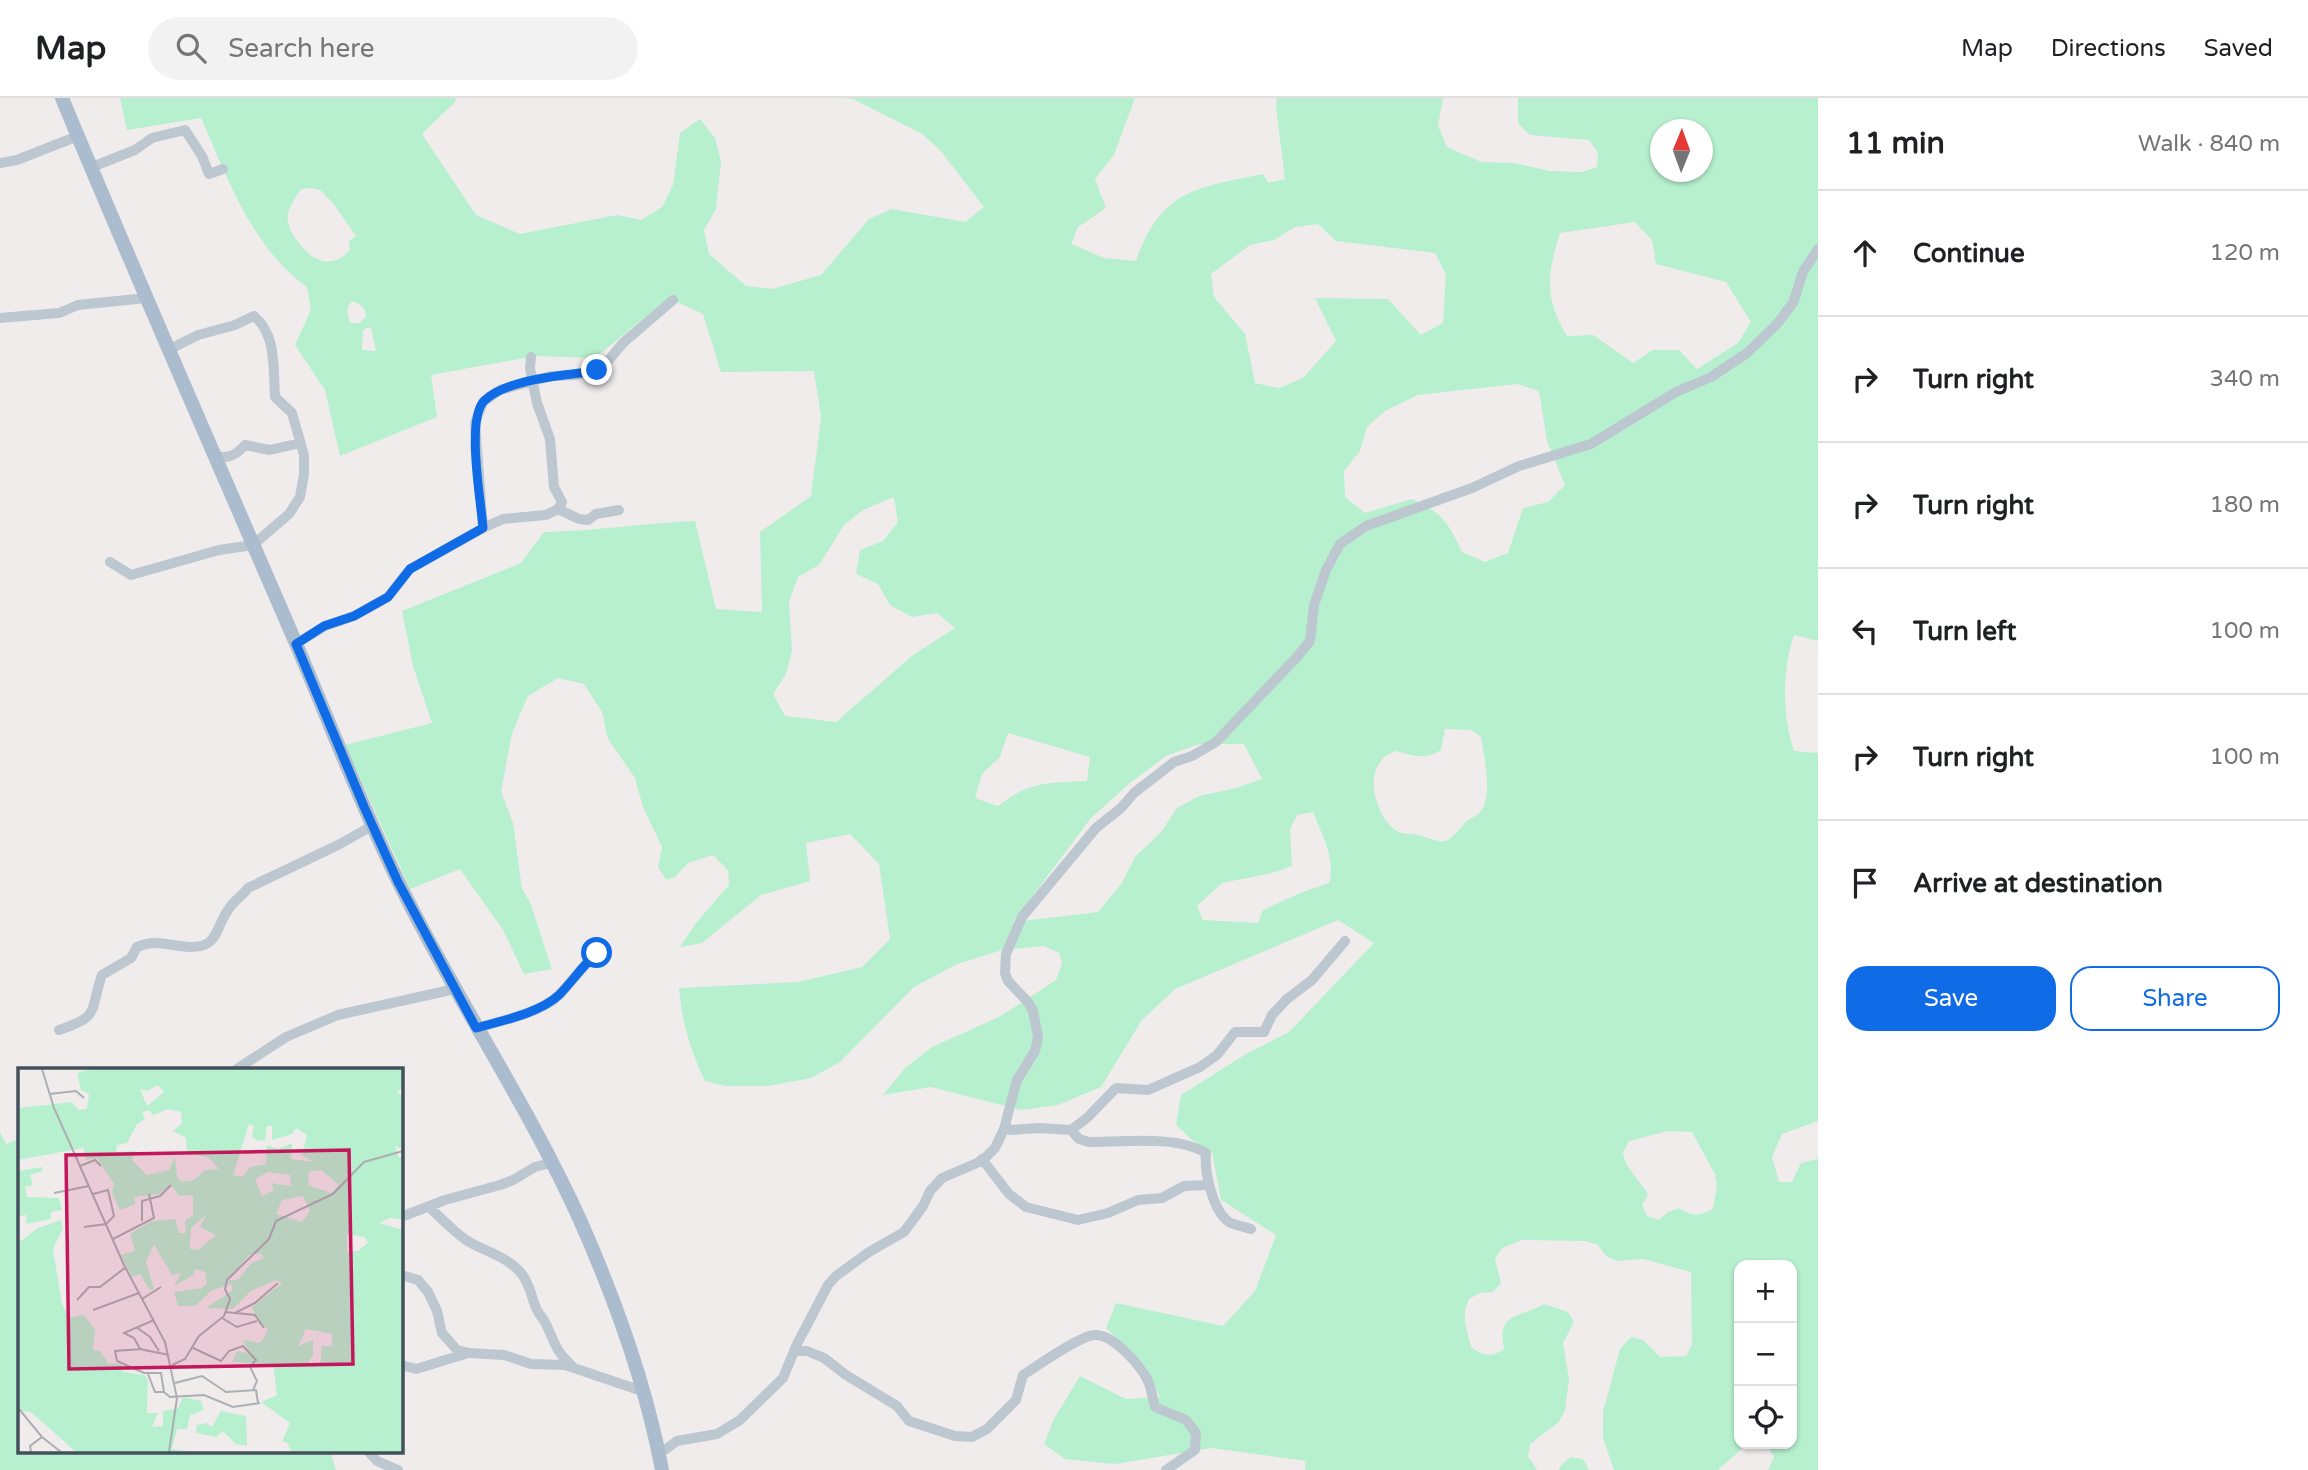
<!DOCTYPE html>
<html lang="en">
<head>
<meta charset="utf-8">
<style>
	:root { --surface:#fff; --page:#f2f2f2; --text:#202124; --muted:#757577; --line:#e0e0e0; --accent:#106ce6 }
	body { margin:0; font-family:"Varela Round",sans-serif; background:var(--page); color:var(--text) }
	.controls { position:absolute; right:21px; bottom:21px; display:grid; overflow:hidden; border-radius:14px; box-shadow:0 2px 5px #0004 }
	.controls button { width:63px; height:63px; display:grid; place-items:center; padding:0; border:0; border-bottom:2px solid var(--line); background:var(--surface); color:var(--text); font:35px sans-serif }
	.compass { position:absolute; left:1650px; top:21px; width:63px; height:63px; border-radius:50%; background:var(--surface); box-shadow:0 2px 5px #0004; rotate:1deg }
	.stop { position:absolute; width:21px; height:21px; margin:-16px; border:5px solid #106ce6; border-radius:50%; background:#fff }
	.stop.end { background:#106ce6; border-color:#fff; box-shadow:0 2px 7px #0008 }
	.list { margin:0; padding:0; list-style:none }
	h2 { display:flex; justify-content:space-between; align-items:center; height:91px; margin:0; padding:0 28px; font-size:30px }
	h2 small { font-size:23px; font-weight:400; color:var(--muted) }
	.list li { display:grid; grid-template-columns:46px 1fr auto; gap:21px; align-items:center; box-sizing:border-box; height:126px; padding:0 28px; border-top:2px solid var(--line) }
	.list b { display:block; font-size:26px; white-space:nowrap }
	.list em { font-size:23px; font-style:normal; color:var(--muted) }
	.actions { display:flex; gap:14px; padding:21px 28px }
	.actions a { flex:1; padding:16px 0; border:2px solid var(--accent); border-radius:21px; text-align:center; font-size:24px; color:var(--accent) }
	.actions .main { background:var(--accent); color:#fff }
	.icon { flex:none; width:38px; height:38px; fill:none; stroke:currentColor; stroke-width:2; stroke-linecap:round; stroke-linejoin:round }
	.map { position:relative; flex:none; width:1818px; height:1372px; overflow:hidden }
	header { display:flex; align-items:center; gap:42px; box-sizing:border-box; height:98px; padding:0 35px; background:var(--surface); border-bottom:2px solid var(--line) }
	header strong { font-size:33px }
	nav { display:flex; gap:38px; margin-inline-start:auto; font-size:24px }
	.search { width:490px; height:63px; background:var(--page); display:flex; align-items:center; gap:18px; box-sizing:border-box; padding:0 24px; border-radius:38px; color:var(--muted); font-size:26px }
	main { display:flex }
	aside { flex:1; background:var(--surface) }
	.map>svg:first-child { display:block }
</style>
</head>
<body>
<header>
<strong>Map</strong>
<div class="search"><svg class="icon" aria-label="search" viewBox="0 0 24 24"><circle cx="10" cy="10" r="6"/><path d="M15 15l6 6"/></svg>Search here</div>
<nav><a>Map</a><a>Directions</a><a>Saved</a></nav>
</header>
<main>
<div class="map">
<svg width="1818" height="1372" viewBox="0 0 1818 1372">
	<rect width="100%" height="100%" fill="#f0ecec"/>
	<path fill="#b7f0ce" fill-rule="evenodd" d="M 120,0 L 455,0 L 456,3 L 422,36 L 476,117 L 520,136 L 617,117 L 641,122 L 662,109 L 673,87 L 680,35 L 700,21 L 715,40 L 721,63 L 716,111 L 704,132 L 709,156 L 746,188 L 772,191 L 821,177 L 869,121 L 892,111 L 965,124 L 984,109 L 940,52 L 922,36 L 853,1 L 841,0 L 1135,0 L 1114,57 L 1095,81 L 1106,110 L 1078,129 L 1071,146 L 1104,160 L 1136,163 C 1161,92 1195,90 1263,76 L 1268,85 L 1285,81 L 1276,10 L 1277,0 L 1443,0 L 1438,28 L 1447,49 L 1481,64 L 1514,65 L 1550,73 L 1582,74 L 1597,69 L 1598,55 L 1589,42 L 1530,37 L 1518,25 L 1518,0 L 1818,0 L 1818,543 L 1794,537 C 1782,572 1782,618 1794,653 L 1818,655 L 1818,1023 L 1782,1036 L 1772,1059 L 1779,1084 L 1792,1084 L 1801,1065 L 1818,1061 L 1818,1372 L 1768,1372 L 1774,1359 L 1768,1348 L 1764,1346 L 1792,1346 L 1792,1167 L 1739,1167 L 1739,1346 L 1747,1346 L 1718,1372 L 1614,1372 L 1603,1340 L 1603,1314 L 1620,1251 L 1631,1239 L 1643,1242 L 1660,1259 L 1686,1258 L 1692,1247 L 1691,1174 L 1643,1161 L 1617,1163 L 1606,1158 L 1598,1147 L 1585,1143 L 1522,1142 L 1502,1150 L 1495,1161 L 1501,1185 L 1493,1194 L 1480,1195 L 1469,1201 L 1465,1212 L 1465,1225 L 1471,1249 C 1483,1258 1491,1260 1504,1251 C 1496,1213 1521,1220 1544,1206 L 1568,1214 L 1574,1224 L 1563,1245 L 1569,1281 L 1565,1312 L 1559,1324 L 1530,1346 L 1528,1358 L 1537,1372 L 1305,1372 L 1306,1363 L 1211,1350 L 1115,1366 L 1065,1361 L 1044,1346 L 1054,1321 L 1080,1278 L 1126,1301 L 1160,1299 L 1146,1269 L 1106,1230 L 1116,1205 L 1223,1228 L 1255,1193 L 1276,1137 L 1221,1102 L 1212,1054 L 1192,1042 L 1176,1027 L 1181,997 L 1246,956 L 1289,934 L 1374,845 L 1338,822 L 1175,891 L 1142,922 L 1101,989 L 1058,1007 L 1021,1012 L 931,989 L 883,997 L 905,970 L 932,949 L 999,919 L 1056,882 L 1062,865 L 1059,855 L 1044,848 L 1002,852 L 957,866 L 914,889 L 840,964 L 811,980 L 768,988 L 725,988 L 705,983 C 690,952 682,924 679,890 L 798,884 L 862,869 L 890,841 L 879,766 L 850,736 L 806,745 L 810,783 L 761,797 L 702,845 L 680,849 L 696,825 L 729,787 L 728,772 L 713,757 L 688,765 L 675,779 L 666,782 L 658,769 L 662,749 L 643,709 L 635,680 L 608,641 L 602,614 L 584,586 L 558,580 L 528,598 L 512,635 L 501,694 L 513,725 L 522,791 L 530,804 L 552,871 L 524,876 L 503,832 L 460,771 L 410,791 L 345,647 L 432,625 L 413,568 L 402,513 L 521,465 L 544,434 C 595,433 645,425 695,423 L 716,511 L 762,514 L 760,434 L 811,398 L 821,319 L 814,273 L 721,274 L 703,216 L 673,202 L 661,206 L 595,260 L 535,258 L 431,277 L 437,319 L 340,358 L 325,292 L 295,247 L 311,212 L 307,189 C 252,150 227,79 201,20 L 127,32 ZM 1660,32 L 1702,32 L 1702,74 L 1660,74 ZM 311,90 L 320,92 L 333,105 L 356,138 L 349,143 L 350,152 C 330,174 309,161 296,141 C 291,134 286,124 288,115 C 290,107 297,97 301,91 ZM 1635,124 L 1652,142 L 1656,166 L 1726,184 L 1751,224 L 1738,245 L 1697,271 L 1679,252 L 1653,252 L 1633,265 L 1593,237 L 1567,238 C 1544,200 1547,176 1560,135 ZM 1318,126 L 1336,143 L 1435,155 L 1446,177 L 1443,225 L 1421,237 L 1388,201 L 1315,200 L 1336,243 L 1303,280 L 1279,290 L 1255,285 L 1245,236 L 1214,199 L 1211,176 L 1250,147 L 1274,142 L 1295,129 ZM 352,203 C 360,206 366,209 366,219 L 359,225 L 350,225 L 347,211 ZM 366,230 L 371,230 L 376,253 L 362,252 L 363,233 ZM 1517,286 L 1539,293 L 1547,343 L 1565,387 L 1548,404 L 1523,410 L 1508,455 L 1485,464 L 1462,454 C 1448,424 1442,415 1412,401 L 1365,415 L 1345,399 L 1344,373 L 1360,353 L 1367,329 L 1385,313 L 1418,297 ZM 894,399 L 898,424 L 883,443 L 860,452 L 856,476 L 878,486 L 890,507 L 912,519 L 937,515 L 955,530 L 913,557 L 836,624 L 785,618 L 773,596 L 786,576 L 792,553 L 789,504 L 798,479 L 819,467 L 844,427 L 863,412 ZM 1445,631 L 1471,632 L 1481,639 C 1484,657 1493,698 1481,713 C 1477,719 1468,720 1464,726 C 1444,749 1446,745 1418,737 C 1411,735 1404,737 1397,733 C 1379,722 1366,685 1379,666 C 1383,659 1389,656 1396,653 C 1414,658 1425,662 1441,652 ZM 1008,635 L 1090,659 L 1087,683 C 1048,685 1030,683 998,708 L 975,700 L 982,676 L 1000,659 ZM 1199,646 L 1244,646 L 1262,681 L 1236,690 L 1199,698 L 1177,710 L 1161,734 L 1135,759 L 1122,785 L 1098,814 L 1013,824 L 1091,720 L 1130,685 L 1166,658 ZM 1313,714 C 1322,737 1336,761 1329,785 L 1300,795 L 1263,812 L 1258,825 L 1203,822 L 1197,808 L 1222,785 L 1272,775 L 1292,768 L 1290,731 L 1297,717 ZM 1668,1033 L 1692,1034 L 1715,1076 L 1717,1088 L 1713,1111 C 1700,1118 1692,1119 1679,1110 L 1668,1114 L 1659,1122 L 1647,1118 L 1642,1107 L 1648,1096 L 1626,1066 L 1623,1055 L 1629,1043 Z
		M 0,1034 L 6,1046 L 19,1041 L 19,1353 L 330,1353 L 336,1372 L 0,1372 Z
		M 1571,1359 L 1583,1361 L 1589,1372 L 1559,1372 L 1561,1367 Z"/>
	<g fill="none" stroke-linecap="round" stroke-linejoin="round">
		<path stroke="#bcc7d0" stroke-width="10" d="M 0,65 L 17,62 L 78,38
			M 92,69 L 135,52 L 152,40 L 185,32 L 202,58 L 209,76 L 223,71
			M 0,220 L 59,215 L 78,207 L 146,200
			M 215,358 C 229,361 236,357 245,347 L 270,352 L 300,345
			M 558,411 L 579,421 L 588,422 L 596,416 L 619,412
			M 483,430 L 475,325 L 483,304 L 500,292 L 551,278 L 577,277 L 598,272 L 608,263 L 623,245 L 673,202
			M 110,464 L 131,477 L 219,452 L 253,447 L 289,416 L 300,399 L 304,376 L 304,357 L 292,315 L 275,299 C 273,271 277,237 254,218 L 235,227 L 198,237 L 170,251
			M 296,546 L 325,528 L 354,518 L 388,499 L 410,471 L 483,430 L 503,421 L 546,417 L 558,411 L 562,404 L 554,389 L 550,341 L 537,305 L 530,270 L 531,259
			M 476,930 C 501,923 540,915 559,897 C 572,883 582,869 597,855
			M 59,932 C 101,918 89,914 102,877 L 131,860 L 137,849 C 153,842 164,846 180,848 C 220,854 213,832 230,809 C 235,802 243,797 248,790 L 338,747 L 372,728
			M 237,971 L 286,939 L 338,917 L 455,891
			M 1005,1027 L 1010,1032 L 1039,1030 L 1071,1032 L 1087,1020 L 1116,990 L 1148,992 L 1200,969 L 1217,957 L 1235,934 L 1264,934 L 1272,917 L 1287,901 L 1312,882 L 1345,843
			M 1071,1032 L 1079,1041 L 1089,1044 C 1122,1044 1177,1037 1206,1055 C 1204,1074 1213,1113 1229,1124 C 1235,1127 1245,1129 1251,1131
			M 982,1061 L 1009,1096 L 1026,1109 L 1078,1122 L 1108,1115 L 1138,1102 L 1162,1100 L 1184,1088 L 1208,1087
			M 429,1109 C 441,1120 452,1132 466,1142 C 483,1153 507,1158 521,1175 C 530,1186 531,1198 536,1210 C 538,1215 542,1219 545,1224 C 556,1246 553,1250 573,1269
			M 401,1119 L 445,1102 L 500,1087 L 513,1082 L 535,1069 L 551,1065
			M 401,1177 L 418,1182 L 428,1194 L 437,1213 L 442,1235 L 457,1252 L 469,1255 L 504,1257 L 531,1266 L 565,1267 L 642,1293
			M 794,1253 L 807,1253 L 824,1260 L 846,1277 L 897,1308 L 909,1323 L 955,1338 L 972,1339 L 987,1331 L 1016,1302 L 1023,1277 C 1037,1268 1081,1237 1095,1237 C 1113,1236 1141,1268 1148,1283 C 1152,1291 1152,1300 1155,1309 L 1186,1322 L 1196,1335 L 1195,1352 L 1166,1372
			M 401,1267 L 416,1271 L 468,1255
			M 368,1353 L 377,1363 L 398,1372
			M 659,1356 L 677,1343 L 717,1336 L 740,1322 L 783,1280 L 797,1246 L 828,1187 L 836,1178 L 869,1154 L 904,1134 L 923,1108 L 930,1093 L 942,1080 L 977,1065 L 987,1058 L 995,1050 L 1004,1031 L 1017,982 L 1035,953 L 1038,939 L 1033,913 L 1028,904 L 1008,883 L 1005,875 L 1006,856 L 1022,819 L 1096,730 L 1121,710 L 1134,695 L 1174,664 L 1192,658 L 1216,644 L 1296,560 L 1310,543 L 1314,507 L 1326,472 L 1340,446 L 1366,428 L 1472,390 L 1519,368 L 1591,346 L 1676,294 L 1711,279 L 1747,255 L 1777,226 L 1793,205 L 1803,174 L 1818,151"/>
		<path stroke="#aabccd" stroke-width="14" d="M 62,0 C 135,176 212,351 288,527 C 325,612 357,699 398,783 C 454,898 527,1005 580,1122 C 615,1201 646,1286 662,1372"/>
	</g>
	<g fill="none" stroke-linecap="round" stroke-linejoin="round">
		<path stroke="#106ce6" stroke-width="9" d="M 597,855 C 581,869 573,883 559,897 C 540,915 501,923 476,930 L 398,784 L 365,711 L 296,546 L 324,528 L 354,518 L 388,499 L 410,471 L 483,430 C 481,403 466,322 484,303 C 499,288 530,282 550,279 C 566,276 580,276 597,272"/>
	</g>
	<g transform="translate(18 970)">
		<rect width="385" height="385" fill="#f0ecec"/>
		<path d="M 73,1 L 385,1 L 385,19 L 379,24 L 385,28 L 385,81 L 377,78 L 381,90 L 385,89 L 385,152 L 372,150 L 361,155 L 385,162 L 385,384 L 273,384 L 269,374 L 264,374 L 272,355 L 243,334 L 259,327 L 255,296 L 214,294 L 219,283 L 232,286 L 225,272 L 242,275 L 246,270 L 250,261 L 241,256 L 234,239 L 264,215 L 258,212 L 233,223 L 215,241 L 188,240 L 215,222 L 213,216 L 193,223 L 177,238 L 160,238 L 156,224 L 184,220 L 189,216 L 187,204 L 176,201 L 176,207 L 156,218 L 163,205 L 154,207 L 136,176 L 128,194 L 136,221 L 132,222 L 122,206 L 114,209 L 103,187 L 117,183 L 112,166 L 134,153 L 157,151 L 161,165 L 168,165 L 167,153 L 175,147 L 175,127 L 161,128 L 153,117 L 141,126 L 116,129 L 117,136 L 102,142 L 94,125 L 96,116 L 79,90 L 68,92 L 65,80 L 0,92 L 0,40 L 54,34 L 60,42 L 69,41 L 71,26 L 63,22 L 59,5 ZM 140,17 L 146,24 L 129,38 L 122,21 L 129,23 ZM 150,41 L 163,44 L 164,55 L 155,63 L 168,70 L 169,84 L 191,90 L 201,101 L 187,102 L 176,112 L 164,114 L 159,109 L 157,89 L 151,102 L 129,107 L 114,92 L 118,83 L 98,84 L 99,77 L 109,75 L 119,56 L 127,51 L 124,44 L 131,42 L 135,47 ZM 231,56 L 236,58 L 234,69 L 240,73 L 247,72 L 249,58 L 254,58 L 254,72 L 274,66 L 278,60 L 289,67 L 284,87 L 296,94 L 273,91 L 274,75 L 260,81 L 249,77 L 248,96 L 232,99 L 225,109 L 215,107 ZM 303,102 L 321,117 L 313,125 L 290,117 L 291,104 ZM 250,104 L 272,107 L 273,118 L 253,115 L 256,122 L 244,128 L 237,111 ZM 285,128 L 292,143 L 284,154 L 258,146 L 264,132 ZM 188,147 L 182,159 L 198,167 L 180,182 L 172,181 L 173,160 ZM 329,166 L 347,169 L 350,175 L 340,183 L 329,184 ZM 243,185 L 246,190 L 233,195 L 221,211 L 209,213 L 231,187 ZM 288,261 L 314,266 L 314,278 L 304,278 L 302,299 L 290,295 L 295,287 L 295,272 L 280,278 ZM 24,99 L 24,103 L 12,107 L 15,117 L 7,119 L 9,129 L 41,130 L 44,142 L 33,144 L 33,151 L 8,156 L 9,147 L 0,148 L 0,103 ZM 43,152 L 45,160 L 35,181 L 44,236 L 51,250 L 66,247 L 77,262 L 75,282 L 82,283 L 90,295 L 103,296 L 105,304 L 126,307 L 130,312 L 129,345 L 140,345 L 134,359 L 145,358 L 145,343 L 160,340 L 165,329 L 183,333 L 186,342 L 172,347 L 169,361 L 159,361 L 154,381 L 171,384 L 58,384 L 13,344 L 0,342 L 0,175 L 20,160 ZM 203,343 L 228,348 L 229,378 L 218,376 L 205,363 L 198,369 L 178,365 L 179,357 L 189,355 L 194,359 Z" fill="#b7f0ce" fill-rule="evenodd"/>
		<path fill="none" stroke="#abaeb2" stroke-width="2" d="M 24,1 L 36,40 L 106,197 L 147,274 L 159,330 L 151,384M 31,26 L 58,23 L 66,30M 62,98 L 77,92 L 83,98M 36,125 L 71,118M 124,153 L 124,133 L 142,128 L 153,117M 66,159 L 88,156 L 96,148 L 90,122 L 75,126M 95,171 L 136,150 L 131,126M 124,231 L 143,219M 59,232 L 71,219 L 82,219 L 108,199M 75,242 L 121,225M 207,244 L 217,245 L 237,235 L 260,215M 217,245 L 237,247 L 246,260M 204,250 L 219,259 L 239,253M 136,252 L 106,265 L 116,270 L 122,281 L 151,287M 118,259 L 132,269 L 141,283M 175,280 L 203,293 L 211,283 L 225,278 L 238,292 L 232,299 L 239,313 L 235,322M 99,293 L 126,305 L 143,305 L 146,324 L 152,329 L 186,327 L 215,339 L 242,335M 99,293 L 97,283 L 124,281M 154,297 L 167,291 L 181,268 L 206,248 L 212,231 L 207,221 L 209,212 L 251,171 L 258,153 L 315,126 L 346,94 L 385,83M 130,306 L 137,324 L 146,324M 157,315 L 184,308 L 208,324 L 238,322 L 240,335M 1,341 L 24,369 L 43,384M 13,384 L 12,378 L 24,369"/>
		<path fill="#c2185b" fill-opacity="0.15" stroke="#c2185b" stroke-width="3.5" d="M 331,82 L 335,296 L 51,301 L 48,87 Z"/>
		<rect width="385" height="385" fill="none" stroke="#44505b" stroke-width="3.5"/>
	</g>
</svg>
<div class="controls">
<button>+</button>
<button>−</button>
<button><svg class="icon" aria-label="locate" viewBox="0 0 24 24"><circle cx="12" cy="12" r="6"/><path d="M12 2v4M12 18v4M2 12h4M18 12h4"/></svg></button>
</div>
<svg class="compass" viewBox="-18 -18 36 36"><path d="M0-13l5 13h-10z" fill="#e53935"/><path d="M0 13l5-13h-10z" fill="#757577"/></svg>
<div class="stop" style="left:597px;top:855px"></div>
<div class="stop end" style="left:597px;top:272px"></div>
</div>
<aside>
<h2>11 min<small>Walk · 840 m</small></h2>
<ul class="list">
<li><svg class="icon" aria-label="ahead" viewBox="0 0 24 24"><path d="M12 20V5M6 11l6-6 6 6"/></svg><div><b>Continue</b></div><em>120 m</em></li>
<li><svg class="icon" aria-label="right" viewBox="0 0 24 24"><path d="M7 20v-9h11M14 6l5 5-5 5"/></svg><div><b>Turn right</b></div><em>340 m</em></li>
<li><svg class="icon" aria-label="right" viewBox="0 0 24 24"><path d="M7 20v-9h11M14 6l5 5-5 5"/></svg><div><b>Turn right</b></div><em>180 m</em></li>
<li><svg class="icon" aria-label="left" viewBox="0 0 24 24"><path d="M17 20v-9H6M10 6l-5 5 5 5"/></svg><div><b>Turn left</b></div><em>100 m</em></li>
<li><svg class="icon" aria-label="right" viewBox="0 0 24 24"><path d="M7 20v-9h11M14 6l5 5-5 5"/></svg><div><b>Turn right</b></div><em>100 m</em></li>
<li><svg class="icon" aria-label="arrive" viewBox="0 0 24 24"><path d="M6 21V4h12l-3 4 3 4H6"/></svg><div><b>Arrive at destination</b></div></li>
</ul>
<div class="actions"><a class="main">Save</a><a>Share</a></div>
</aside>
</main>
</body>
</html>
